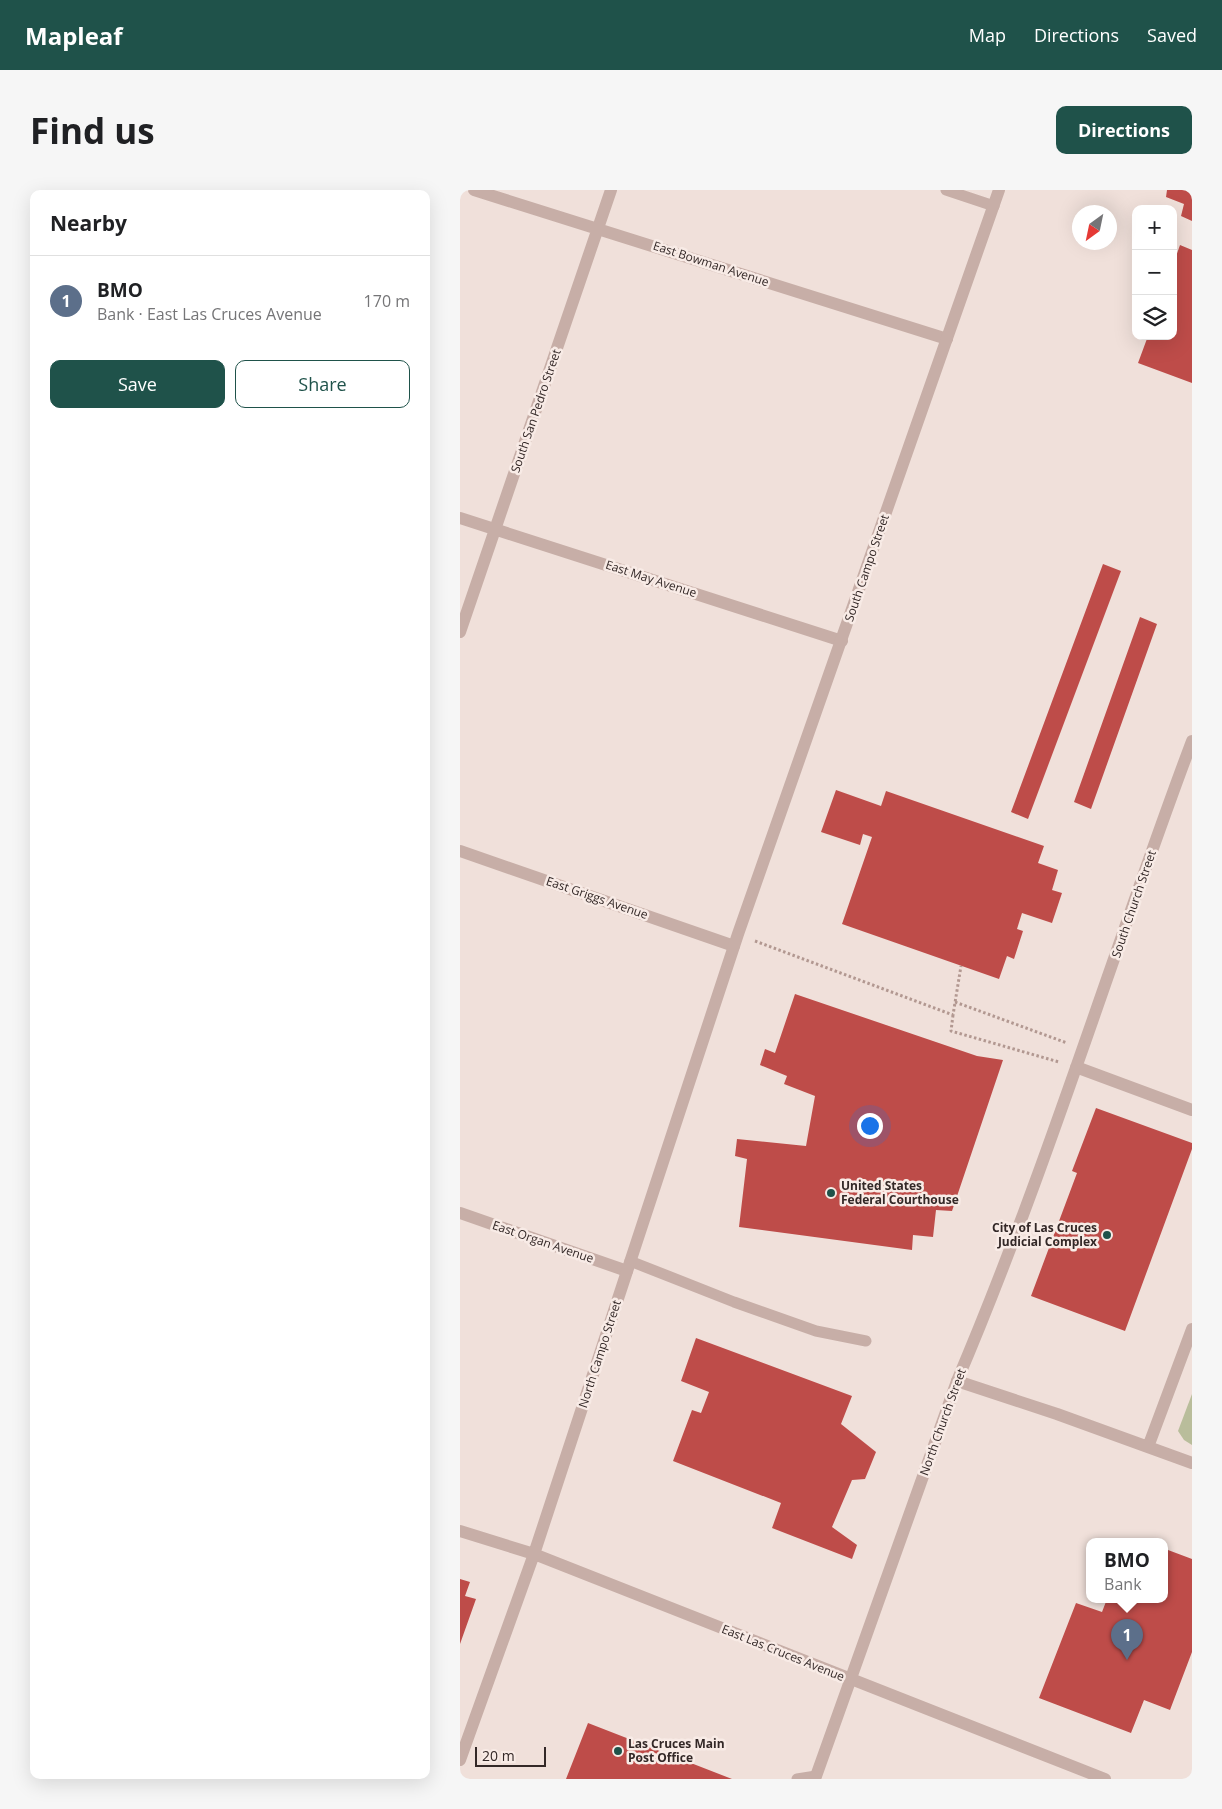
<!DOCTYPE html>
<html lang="en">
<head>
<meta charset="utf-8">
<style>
	:root { --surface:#fff; --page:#f6f6f6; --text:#202124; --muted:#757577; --line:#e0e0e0; --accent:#1f524a }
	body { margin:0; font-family:"Open Sans",sans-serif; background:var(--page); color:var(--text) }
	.controls { position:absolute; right:15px; top:15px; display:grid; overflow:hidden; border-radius:10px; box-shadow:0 5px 20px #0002 }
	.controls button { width:45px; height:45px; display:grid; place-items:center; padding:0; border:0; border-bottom:1px solid var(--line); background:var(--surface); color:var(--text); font:25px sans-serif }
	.compass { position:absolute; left:612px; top:15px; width:45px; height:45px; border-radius:50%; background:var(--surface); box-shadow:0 5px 20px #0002; rotate:213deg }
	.scale { position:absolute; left:15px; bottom:12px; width:71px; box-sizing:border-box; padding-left:5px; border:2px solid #332827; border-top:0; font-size:14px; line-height:18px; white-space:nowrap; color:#332827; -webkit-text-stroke:4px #f8ebe6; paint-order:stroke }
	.you { position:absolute; left:409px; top:935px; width:18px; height:18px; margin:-12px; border:4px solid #fff; border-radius:50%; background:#1a73e8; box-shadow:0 0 0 8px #1a73e833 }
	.badge { display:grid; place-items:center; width:32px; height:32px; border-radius:50%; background:var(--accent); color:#fff; font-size:16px; font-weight:700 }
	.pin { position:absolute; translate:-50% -41px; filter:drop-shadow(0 1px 2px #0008) }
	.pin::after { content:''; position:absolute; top:26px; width:18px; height:15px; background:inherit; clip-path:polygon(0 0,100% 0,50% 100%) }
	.popup { position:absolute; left:626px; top:1348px; width:82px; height:65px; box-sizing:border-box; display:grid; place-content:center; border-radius:10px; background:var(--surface); filter:drop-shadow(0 1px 4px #0005); font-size:16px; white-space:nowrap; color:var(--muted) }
	.popup b { font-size:19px; color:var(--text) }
	.popup::after { content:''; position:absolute; left:50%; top:100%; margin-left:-10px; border:10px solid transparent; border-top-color:var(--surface) }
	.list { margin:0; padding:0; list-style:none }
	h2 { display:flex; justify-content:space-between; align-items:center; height:65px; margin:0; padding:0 20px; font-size:21px }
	h2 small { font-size:16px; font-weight:400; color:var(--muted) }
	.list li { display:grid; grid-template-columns:32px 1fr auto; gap:15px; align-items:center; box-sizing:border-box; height:90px; padding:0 20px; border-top:1px solid var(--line) }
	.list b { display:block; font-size:19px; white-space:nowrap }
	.list p { margin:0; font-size:16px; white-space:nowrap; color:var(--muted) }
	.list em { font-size:16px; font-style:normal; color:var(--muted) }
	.actions { display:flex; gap:10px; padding:15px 20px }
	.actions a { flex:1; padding:11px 0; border:1px solid var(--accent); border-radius:10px; text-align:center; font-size:18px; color:var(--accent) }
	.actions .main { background:var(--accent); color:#fff }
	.icon { flex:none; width:28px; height:28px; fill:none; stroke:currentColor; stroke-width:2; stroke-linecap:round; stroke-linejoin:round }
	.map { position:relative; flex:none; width:732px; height:1589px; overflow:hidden; border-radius:10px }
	header { display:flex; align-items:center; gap:30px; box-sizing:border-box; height:70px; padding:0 25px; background:var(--accent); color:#fff }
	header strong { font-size:24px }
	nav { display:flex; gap:28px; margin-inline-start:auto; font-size:18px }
	.intro { display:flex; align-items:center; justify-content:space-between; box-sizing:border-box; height:120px; padding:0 30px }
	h1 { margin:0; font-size:35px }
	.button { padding:12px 22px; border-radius:10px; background:var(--accent); color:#fff; font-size:18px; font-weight:700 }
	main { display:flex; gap:30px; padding:0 30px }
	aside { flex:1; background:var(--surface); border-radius:10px; box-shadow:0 5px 20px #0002 }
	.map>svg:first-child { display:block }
</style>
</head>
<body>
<header>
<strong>Mapleaf</strong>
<nav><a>Map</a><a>Directions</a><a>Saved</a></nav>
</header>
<div class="intro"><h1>Find us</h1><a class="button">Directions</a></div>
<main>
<aside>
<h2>Nearby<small></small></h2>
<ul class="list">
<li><span class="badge" style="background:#5c6f8a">1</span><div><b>BMO</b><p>Bank · East Las Cruces Avenue</p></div><em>170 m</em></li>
</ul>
<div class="actions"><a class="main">Save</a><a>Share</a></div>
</aside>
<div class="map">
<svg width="732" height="1589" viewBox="0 0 732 1589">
	<rect width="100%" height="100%" fill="#f0e0da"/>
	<path fill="#b9bd9b" d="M 732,1204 L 732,1255 L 724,1250 L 718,1241 Z"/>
	<path fill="#be4c49" d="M 707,0 L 732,0 L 732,31 L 721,26 L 724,14 L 706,7 Z
		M 720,55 L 732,60 L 732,193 L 678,173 L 688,146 L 713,146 L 713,75 Z
		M 643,374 L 661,381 L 568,629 L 551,622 Z
		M 680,427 L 697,434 L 631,619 L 614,612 Z
		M 376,600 L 421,616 L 426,601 L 584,656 L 578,673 L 598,680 L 592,700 L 602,703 L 592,733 L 562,723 L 557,739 L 563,741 L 554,769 L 547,766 L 539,789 L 382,734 L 412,647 L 403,644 L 400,655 L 361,642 Z
		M 335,804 L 517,866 L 543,870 L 492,1021 L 476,1020 L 473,1047 L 453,1045 L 452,1060 L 279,1037 L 287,969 L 275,966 L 277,949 L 346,956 L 355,906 L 324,894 L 327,886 L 300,875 L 305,859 L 315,863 Z
		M 636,918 L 732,953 L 732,959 L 665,1141 L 571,1106 L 617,983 L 612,981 Z
		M 236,1148 L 392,1206 L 381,1234 L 416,1262 L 405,1289 L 392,1290 L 372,1337 L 397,1355 L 392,1369 L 312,1338 L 321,1313 L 213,1271 L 232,1220 L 241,1223 L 249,1202 L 221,1191 Z
		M 708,1360 L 732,1369 L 732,1462 L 710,1520 L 684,1510 L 671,1543 L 579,1508 L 616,1413 L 642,1422 L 647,1409 L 704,1409 L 704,1368 Z
		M 0,1389 L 10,1392 L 5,1406 L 16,1409 L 0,1454 Z
		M 128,1533 L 272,1589 L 106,1589 Z"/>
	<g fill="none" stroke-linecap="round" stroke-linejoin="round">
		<path stroke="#b29891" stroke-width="3" stroke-dasharray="2.5 2.5" stroke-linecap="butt" d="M 295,751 L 493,825 L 501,776
			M 495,812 L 607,853
			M 493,825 L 491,841 L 599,872"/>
		<path stroke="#c7aea7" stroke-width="11" d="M 486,0 L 534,16
			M 170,1071 L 274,1112 L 356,1141 L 406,1151
			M 337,1589 L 356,1586"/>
		<path stroke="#c7aea7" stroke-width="12" d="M 14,0 L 487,149
			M 0,328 L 382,451
			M 0,442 L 151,0
			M 0,661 L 274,756
			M 0,1023 L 167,1081
			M 497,1191 L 597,1224 L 732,1273
			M 688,1257 L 732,1139"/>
		<path stroke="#c7aea7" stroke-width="12" d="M 616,877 L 732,920
			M 0,1341 L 74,1364 L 645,1589
			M 0,1570 L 74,1364 L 278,744 L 539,0
			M 355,1589 L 497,1191 C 586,982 652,764 732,551"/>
	</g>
	<g fill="#1f524a" stroke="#f8ebe6" stroke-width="2">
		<circle cx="371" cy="1003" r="5"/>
		<circle cx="647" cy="1045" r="5"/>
		<circle cx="158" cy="1561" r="5"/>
	</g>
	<g text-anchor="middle" stroke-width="5" stroke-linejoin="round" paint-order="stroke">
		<g font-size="12" fill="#332827" stroke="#f8ebe6">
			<text transform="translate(251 74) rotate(18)" y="4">East Bowman Avenue</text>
			<text transform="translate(76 221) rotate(-71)" y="4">South San Pedro Street</text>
			<text transform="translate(407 378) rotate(-71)" y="4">South Campo Street</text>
			<text transform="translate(191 389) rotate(18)" y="4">East May Avenue</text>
			<text transform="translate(137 708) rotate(19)" y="4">East Griggs Avenue</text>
			<text transform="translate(674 714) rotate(-71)" y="4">South Church Street</text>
			<text transform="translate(83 1052) rotate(19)" y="4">East Organ Avenue</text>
			<text transform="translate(140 1164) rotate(-72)" y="4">North Campo Street</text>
			<text transform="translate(483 1232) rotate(-70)" y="4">North Church Street</text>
			<text transform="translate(323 1463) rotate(22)" y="4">East Las Cruces Avenue</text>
		</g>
		<g font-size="12" font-weight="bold" fill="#332827" stroke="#f8ebe6" text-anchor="start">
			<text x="381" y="1000">United States<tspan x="381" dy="14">Federal Courthouse</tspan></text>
			<text x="637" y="1042" text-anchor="end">City of Las Cruces<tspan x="637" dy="14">Judicial Complex</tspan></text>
			<text x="168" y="1558">Las Cruces Main<tspan x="168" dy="14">Post Office</tspan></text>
		</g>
	</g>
</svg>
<div class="controls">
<button>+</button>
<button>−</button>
<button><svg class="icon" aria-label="layers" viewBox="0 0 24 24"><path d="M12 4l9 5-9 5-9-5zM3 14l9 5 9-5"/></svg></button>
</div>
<svg class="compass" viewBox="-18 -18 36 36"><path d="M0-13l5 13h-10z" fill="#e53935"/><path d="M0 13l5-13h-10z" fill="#757577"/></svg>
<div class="scale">20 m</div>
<div class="you"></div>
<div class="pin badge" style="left:667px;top:1470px;background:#5c6f8a">1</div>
<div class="popup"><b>BMO</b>Bank</div>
</div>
</main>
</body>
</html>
